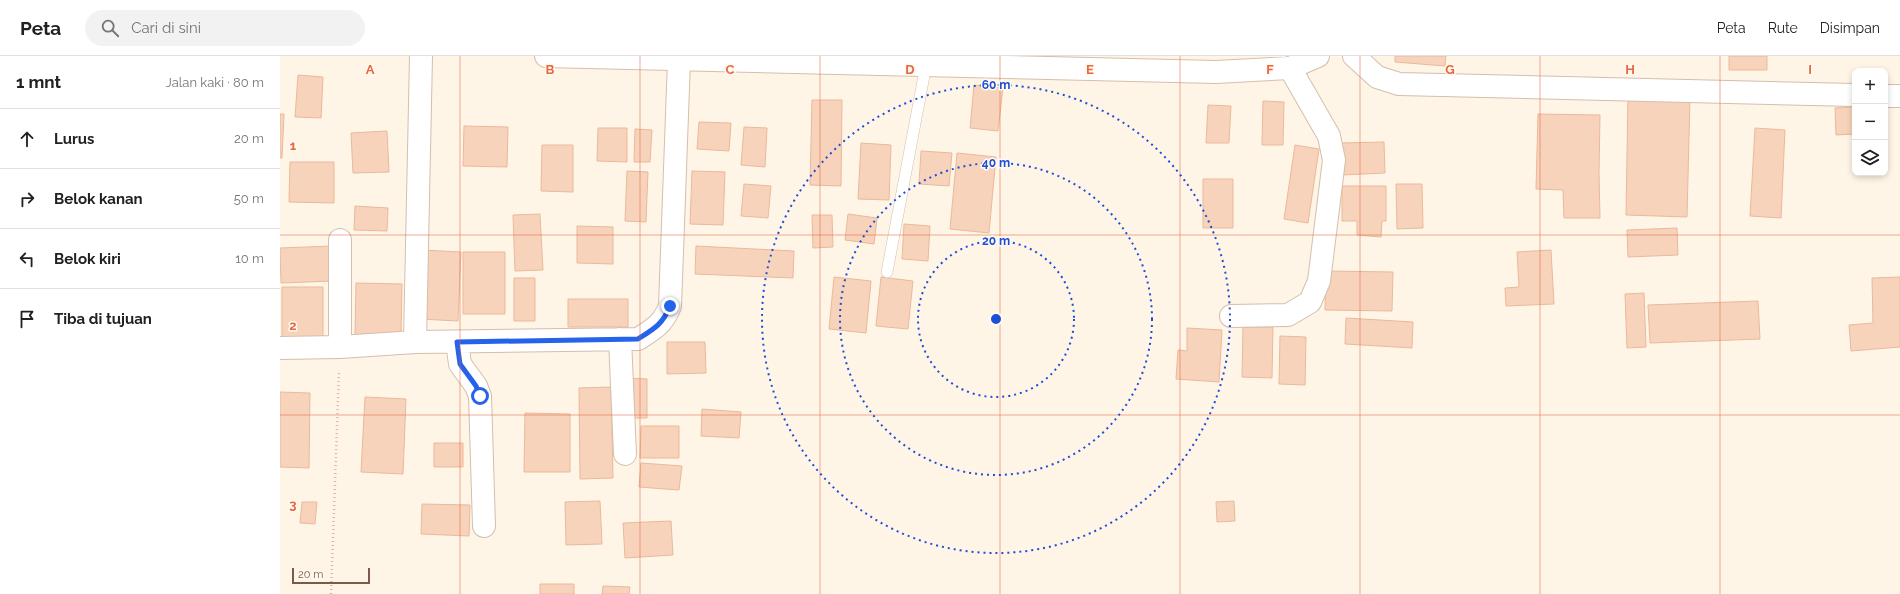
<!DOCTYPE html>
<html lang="id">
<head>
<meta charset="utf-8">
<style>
	:root { --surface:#fff; --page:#f2f2f2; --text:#202124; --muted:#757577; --line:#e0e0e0 }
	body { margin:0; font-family:Raleway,sans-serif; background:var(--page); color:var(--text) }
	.controls { position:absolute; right:12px; top:12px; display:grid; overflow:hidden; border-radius:8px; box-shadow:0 2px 6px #0003 }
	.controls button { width:36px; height:36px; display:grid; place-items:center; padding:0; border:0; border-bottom:1px solid var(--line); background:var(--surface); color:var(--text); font:20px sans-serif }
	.scale { position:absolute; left:12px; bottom:10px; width:78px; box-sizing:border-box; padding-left:4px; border:2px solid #7b5a47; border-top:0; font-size:11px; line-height:14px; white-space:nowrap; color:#7b5a47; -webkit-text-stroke:3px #fff9ef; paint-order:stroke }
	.stop { position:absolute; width:12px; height:12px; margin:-9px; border:3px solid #2563eb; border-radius:50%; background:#fff }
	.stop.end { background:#2563eb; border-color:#fff; box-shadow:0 1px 4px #0008 }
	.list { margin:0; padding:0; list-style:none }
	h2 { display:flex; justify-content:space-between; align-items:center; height:52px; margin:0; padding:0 16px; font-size:17px }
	h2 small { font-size:13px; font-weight:400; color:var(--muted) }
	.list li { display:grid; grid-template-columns:26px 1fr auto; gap:12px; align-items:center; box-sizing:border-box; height:60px; padding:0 16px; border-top:1px solid var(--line) }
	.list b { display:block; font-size:15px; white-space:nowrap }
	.list em { font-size:13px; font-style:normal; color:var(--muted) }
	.icon { flex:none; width:22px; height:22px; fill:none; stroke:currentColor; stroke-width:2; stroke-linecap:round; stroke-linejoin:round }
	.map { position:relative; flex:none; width:1620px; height:538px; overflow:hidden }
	header { display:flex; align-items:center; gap:24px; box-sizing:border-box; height:56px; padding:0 20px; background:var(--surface); border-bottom:1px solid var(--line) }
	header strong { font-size:19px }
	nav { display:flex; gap:22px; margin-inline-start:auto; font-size:14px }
	.search { width:280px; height:36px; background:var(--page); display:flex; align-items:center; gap:10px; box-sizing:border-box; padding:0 14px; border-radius:22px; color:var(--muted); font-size:15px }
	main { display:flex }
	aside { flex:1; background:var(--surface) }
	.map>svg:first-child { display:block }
</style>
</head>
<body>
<header>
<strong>Peta</strong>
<div class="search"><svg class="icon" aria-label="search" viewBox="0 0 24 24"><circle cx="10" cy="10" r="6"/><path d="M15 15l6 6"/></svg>Cari di sini</div>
<nav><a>Peta</a><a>Rute</a><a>Disimpan</a></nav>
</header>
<main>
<aside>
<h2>1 mnt<small>Jalan kaki · 80 m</small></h2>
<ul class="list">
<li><svg class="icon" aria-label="ahead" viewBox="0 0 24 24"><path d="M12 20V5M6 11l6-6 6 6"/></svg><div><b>Lurus</b></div><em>20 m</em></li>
<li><svg class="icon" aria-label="right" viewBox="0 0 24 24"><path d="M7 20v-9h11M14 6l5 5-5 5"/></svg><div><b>Belok kanan</b></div><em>50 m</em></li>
<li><svg class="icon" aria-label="left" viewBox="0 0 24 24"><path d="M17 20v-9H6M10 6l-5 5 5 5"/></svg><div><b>Belok kiri</b></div><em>10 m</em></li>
<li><svg class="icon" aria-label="arrive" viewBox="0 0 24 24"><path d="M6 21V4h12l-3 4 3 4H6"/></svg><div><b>Tiba di tujuan</b></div></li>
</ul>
</aside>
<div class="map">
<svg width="1620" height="538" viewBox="0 0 1620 538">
	<rect width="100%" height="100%" fill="#fef5e7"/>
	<path fill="#f7d3bb" stroke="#ebb99a" d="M 1115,0 L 1166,0 L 1165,10 L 1115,6 Z
		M 1449,0 L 1487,0 L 1487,14 L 1449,14 Z
		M 18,19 L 43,21 L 41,62 L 15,61 Z
		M 694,29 L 723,32 L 718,75 L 690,72 Z
		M 1348,39 L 1410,41 L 1407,161 L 1346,159 Z
		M 532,44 L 562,44 L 561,130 L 530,129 Z
		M 983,45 L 1004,46 L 1003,89 L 982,89 Z
		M 928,49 L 951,50 L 949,87 L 926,87 Z
		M 1575,51 L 1575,78 L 1556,79 L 1555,52 Z
		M 0,58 L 4,58 L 2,102 L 0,102 Z
		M 1258,58 L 1320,59 L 1319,116 L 1320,162 L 1284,162 L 1283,134 L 1256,133 Z
		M 419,66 L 451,67 L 449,95 L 417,93 Z
		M 184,70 L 228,71 L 227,111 L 183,110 Z
		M 464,71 L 487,72 L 485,111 L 461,109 Z
		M 318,72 L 347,72 L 347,106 L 317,105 Z
		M 1475,72 L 1505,74 L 1501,162 L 1470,160 Z
		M 355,73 L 372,74 L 370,106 L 354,106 Z
		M 107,75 L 109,116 L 73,117 L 71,77 Z
		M 1104,86 L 1105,117 L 1062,119 L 1061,87 Z
		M 581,87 L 611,89 L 609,144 L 578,143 Z
		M 262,89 L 293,89 L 293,136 L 261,135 Z
		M 1015,89 L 1039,93 L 1028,167 L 1004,163 Z
		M 641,95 L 672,97 L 669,130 L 639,128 Z
		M 677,97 L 716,101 L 709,177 L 670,173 Z
		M 10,106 L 54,106 L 54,147 L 9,146 Z
		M 347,115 L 368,116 L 366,166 L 345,165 Z
		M 412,115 L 445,116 L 443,169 L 410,168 Z
		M 923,123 L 953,123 L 953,172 L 923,172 Z
		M 464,128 L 491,130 L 488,162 L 461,160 Z
		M 1116,128 L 1142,128 L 1143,172 L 1117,173 Z
		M 1062,130 L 1106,130 L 1106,165 L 1102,165 L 1101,181 L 1077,179 L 1077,165 L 1062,165 Z
		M 75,150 L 108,152 L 107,175 L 74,174 Z
		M 260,158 L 263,214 L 235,215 L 233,159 Z
		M 568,158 L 597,162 L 594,188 L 565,184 Z
		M 532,159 L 552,159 L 553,191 L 533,192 Z
		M 624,168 L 650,170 L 648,205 L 622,203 Z
		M 297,170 L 333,171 L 333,208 L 297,207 Z
		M 1397,172 L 1398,199 L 1348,201 L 1347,174 Z
		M 52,190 L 53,225 L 1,227 L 0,192 Z
		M 416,190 L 514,195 L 513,222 L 415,218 Z
		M 142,194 L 181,196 L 178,265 L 139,263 Z
		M 1271,194 L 1274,248 L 1226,250 L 1225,232 L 1239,231 L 1237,196 Z
		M 183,196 L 225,196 L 225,258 L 183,258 Z
		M 1046,215 L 1113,216 L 1112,255 L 1045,254 Z
		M 554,221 L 591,225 L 586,277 L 549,273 Z
		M 601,221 L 633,225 L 628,273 L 596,270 Z
		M 1620,221 L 1620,291 L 1571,295 L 1569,269 L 1593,267 L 1592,222 Z
		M 234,222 L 255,222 L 255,265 L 234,265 Z
		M 76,227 L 122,228 L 121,280 L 75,279 Z
		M 2,231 L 43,231 L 43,284 L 2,284 Z
		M 1364,237 L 1366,291 L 1347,292 L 1345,238 Z
		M 288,243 L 348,243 L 348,271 L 288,271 Z
		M 1478,245 L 1480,283 L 1370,287 L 1368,249 Z
		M 1066,262 L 1133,266 L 1132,292 L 1065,288 Z
		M 963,271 L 993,271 L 992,322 L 962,321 Z
		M 907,272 L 942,274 L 939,326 L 896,323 L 898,294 L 907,295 Z
		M 1000,280 L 1026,281 L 1025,329 L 999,328 Z
		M 387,286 L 425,286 L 426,317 L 387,318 Z
		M 347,322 L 367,323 L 367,362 L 346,362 Z
		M 331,331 L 333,422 L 300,423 L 299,332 Z
		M 0,336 L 30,337 L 29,412 L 0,411 Z
		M 85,341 L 126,343 L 123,418 L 81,416 Z
		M 422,353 L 461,356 L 459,382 L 421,380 Z
		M 245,357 L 290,358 L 290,416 L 244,416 Z
		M 361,370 L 399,370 L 399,402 L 360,402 Z
		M 154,387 L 183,387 L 183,411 L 154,411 Z
		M 361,407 L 402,410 L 399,434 L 359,431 Z
		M 320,445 L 322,488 L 286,489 L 285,446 Z
		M 954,445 L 955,465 L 937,466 L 936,446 Z
		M 22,446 L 37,446 L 35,468 L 20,467 Z
		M 142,448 L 190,449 L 189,480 L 141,478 Z
		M 391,465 L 393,499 L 345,502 L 343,467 Z
		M 260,528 L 294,528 L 294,538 L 260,538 Z
		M 323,530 L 350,531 L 349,538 L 322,538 Z"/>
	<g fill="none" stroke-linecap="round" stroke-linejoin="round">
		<defs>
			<path id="lane" d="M 607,216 L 646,9"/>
			<path id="street" d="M 1074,0 L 1097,21 L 1119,28 L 1575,39
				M 1605,40 L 1620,40
				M 951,260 L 1008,259 L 1030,246 L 1039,225 L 1054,104 L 1049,80 L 1010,12
				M 340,283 L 345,398
				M 135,286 L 141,0
				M 177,286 L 180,308 L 196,330 L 200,340 L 204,470
				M 60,291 L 60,184
				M 0,292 L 60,291 L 135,286 L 358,283 C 374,273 383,268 390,250 L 399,4 L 403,0"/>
			<path id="secondary" d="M 266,0 L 936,16 L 1010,12 L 1038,0"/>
		</defs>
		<use href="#lane" stroke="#d5bead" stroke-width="12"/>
		<use href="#street" stroke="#d5bead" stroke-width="24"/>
		<use href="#secondary" stroke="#d8beaa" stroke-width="24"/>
		<path stroke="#ddb69d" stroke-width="2.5" stroke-dasharray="1 3" stroke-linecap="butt" d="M 51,538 L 59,315"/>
		<use href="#lane" stroke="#fff" stroke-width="11"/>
		<use href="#street" stroke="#fff" stroke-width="22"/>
		<use href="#secondary" stroke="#fff" stroke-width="22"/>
	</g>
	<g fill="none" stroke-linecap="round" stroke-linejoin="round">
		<path stroke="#2563eb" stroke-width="5" d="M 200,340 L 196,330 L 180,308 L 177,286 L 358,283 C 374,273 383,268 390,250"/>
	</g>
	<path fill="none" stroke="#e86741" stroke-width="1" stroke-opacity="0.55" d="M 180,0 L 180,538M 360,0 L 360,538M 540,0 L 540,538M 720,0 L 720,538M 900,0 L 900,538M 1080,0 L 1080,538M 1260,0 L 1260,538M 1440,0 L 1440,538M 0,179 L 1620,179M 0,359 L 1620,359"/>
	<g fill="none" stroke="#1d4ed8" stroke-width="2" stroke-dasharray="2 4">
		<circle cx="716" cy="263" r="78"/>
		<circle cx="716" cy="263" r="156"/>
		<circle cx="716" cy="263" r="234"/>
	</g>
	<g font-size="13" text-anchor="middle" font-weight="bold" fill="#e86741" stroke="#fff9ef" stroke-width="3" stroke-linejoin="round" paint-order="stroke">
		<text x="90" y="18">A</text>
		<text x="270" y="18">B</text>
		<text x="450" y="18">C</text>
		<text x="630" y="18">D</text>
		<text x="810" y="18">E</text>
		<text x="990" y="18">F</text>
		<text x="1170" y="18">G</text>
		<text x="1350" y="18">H</text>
		<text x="1530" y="18">I</text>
		<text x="13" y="94">1</text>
		<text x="13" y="274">2</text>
		<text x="13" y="453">3</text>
	</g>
	<circle cx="716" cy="263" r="6" fill="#1d4ed8" stroke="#fff9ef" stroke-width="2"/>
	<g font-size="12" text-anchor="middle" font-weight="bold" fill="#1d4ed8" stroke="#fff9ef" stroke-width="3" stroke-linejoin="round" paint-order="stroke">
		<text x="716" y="33">60 m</text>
		<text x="716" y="111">40 m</text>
		<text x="716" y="189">20 m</text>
	</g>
</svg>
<div class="controls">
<button>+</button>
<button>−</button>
<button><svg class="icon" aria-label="layers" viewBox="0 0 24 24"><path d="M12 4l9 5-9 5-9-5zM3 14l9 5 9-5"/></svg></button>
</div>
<div class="scale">20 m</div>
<div class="stop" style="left:200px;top:340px"></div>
<div class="stop end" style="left:390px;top:250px"></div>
</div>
</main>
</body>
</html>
